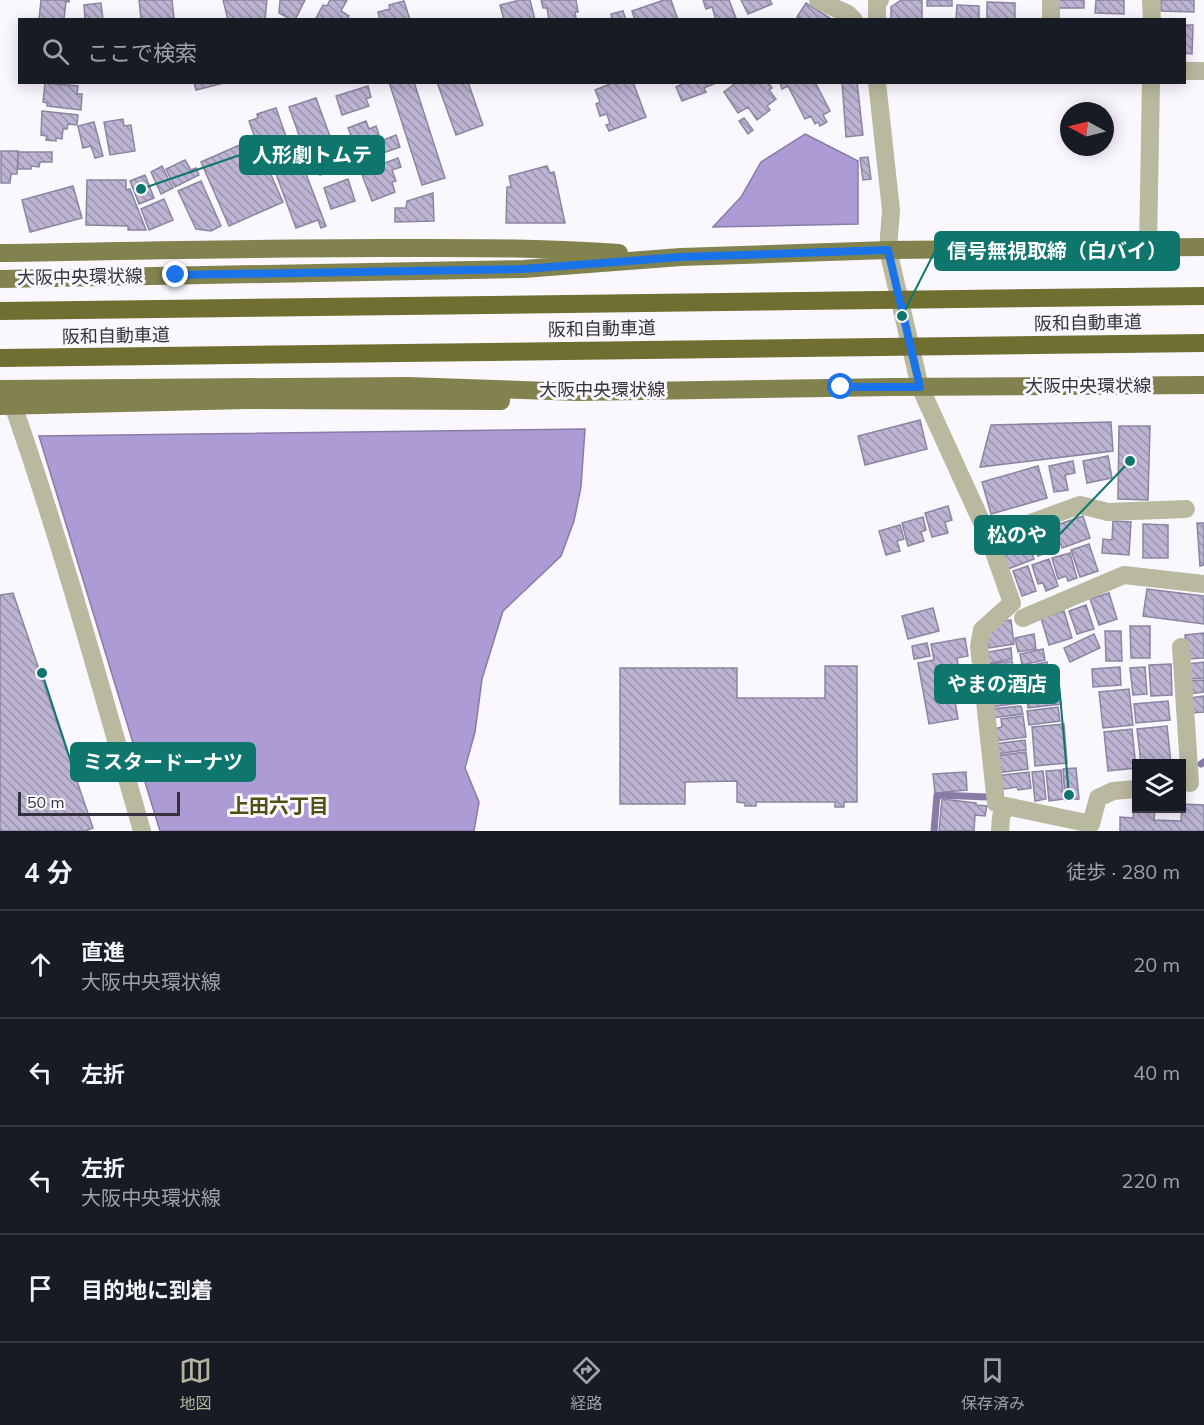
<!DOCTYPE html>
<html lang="ja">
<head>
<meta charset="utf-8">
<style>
	:root { --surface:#171b24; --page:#242831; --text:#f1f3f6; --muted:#9ea1a6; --line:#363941; --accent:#b2b39d }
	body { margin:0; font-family:Mulish,"Noto Sans JP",sans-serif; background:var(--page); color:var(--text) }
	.controls { position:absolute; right:18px; bottom:18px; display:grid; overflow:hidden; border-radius:0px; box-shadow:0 3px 15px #0003 }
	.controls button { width:54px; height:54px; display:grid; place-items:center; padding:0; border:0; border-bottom:2px solid var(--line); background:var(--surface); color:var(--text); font:30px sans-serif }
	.compass { position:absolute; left:1060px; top:102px; width:54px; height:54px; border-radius:50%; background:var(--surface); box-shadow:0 3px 15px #0003; rotate:277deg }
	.scale { position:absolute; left:18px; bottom:15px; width:162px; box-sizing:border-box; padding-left:6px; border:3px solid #35323e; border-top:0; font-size:16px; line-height:21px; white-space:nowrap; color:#35323e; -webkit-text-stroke:4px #faf8fe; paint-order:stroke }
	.stop { position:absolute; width:18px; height:18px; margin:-14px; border:4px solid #1a73e8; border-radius:50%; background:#fff }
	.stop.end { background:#1a73e8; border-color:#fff; box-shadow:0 2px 6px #0008 }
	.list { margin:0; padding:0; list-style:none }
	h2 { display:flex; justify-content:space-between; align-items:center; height:78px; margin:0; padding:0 24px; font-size:26px }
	h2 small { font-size:20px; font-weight:400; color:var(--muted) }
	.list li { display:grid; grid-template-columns:39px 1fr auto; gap:18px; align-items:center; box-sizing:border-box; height:108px; padding:0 24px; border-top:2px solid var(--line) }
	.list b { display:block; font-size:22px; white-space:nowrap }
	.list p { margin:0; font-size:20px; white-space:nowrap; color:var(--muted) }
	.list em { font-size:20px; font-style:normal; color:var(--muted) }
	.icon { flex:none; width:33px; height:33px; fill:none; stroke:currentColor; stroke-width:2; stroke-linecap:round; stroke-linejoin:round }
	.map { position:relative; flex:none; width:1204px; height:831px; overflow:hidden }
	.search { position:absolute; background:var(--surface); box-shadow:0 3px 15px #0003; left:18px; right:18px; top:18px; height:66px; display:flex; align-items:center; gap:15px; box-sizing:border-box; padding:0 21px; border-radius:0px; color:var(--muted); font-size:22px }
	.sheet { height:510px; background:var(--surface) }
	nav { display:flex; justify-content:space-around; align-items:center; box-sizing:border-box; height:84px; border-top:2px solid var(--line); background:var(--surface); font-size:16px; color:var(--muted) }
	nav a { display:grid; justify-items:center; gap:3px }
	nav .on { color:var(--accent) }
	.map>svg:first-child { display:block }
</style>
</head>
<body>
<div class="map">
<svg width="1204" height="831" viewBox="0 0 1204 831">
	<defs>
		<pattern id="building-back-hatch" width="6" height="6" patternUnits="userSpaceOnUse" patternTransform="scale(1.5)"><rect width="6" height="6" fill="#bcb4d2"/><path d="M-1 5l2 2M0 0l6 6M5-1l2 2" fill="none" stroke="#9a93ac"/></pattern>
	</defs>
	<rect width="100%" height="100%" fill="#faf8fe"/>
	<path fill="#ac9bd4" stroke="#887ca7" stroke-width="1.5" d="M 805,134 L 858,161 L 858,224 L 713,227 L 741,197 L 761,162 Z
		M 585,429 L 581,487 L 574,521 L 561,556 L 503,611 L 482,679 L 475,732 L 465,768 L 479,802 L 474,831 L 160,831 L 39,436 Z"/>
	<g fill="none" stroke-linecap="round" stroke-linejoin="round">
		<path stroke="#887ca7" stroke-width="7" d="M 1201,764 L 1204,762
			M 934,831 L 937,795 L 987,797"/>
	</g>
	<path fill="url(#building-back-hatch)" stroke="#8c85a1" stroke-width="1.5" d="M 41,0 L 69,0 L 69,2 L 66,1 L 64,20 L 39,20 Z
		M 139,0 L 172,0 L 174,18 L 141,20 Z
		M 223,0 L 267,0 L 265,20 L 228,20 Z
		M 280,0 L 305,0 L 295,20 L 292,20 L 279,13 Z
		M 330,0 L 347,0 L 341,11 L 349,16 L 346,20 L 315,20 L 323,5 L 327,6 Z
		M 520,0 L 530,0 L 535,20 L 504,20 L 500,5 Z
		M 541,0 L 576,0 L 578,12 L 575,12 L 576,18 L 573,20 L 549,20 L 547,8 L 543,8 Z
		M 664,0 L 671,0 L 678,20 L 635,20 L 632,11 Z
		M 703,0 L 729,0 L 736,18 L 716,20 L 712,7 L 706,9 Z
		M 741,0 L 770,0 L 772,4 L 748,14 Z
		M 901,0 L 922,0 L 922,20 L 891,20 L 891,7 Z
		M 927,0 L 952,0 L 952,6 L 927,6 Z
		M 1056,0 L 1084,0 L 1084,8 L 1056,8 Z
		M 1096,0 L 1124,0 L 1124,14 L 1095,13 Z
		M 1161,0 L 1194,0 L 1194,12 L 1161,11 Z
		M 404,1 L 410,20 L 380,20 L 378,12 L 390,9 L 389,5 Z
		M 987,2 L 1015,3 L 1015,20 L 987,20 Z
		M 101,3 L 103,20 L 85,20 L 84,5 Z
		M 806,3 L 833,20 L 802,20 L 797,17 Z
		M 957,5 L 979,6 L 979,20 L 956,20 Z
		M 623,11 L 626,20 L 612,20 L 611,14 Z
		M 1184,25 L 1193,25 L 1192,54 L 1184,53 Z
		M 194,82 L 224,82 L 224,83 L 196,90 Z
		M 389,82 L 414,82 L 445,178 L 422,185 Z
		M 437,82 L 468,82 L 483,125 L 456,135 Z
		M 615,82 L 633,82 L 646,117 L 609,131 L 606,125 L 610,124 L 607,114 L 600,116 L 596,104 L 600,102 L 595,90 Z
		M 687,82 L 718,82 L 704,88 L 706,92 L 682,101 L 676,87 Z
		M 737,82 L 749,82 L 752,86 L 757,82 L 768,82 L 772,88 L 769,90 L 776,99 L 767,106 L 770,110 L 757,120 L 748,107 L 738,113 L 724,92 Z
		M 781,82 L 815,82 L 830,111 L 823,115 L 827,122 L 820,126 L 818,122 L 815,124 L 811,116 L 805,119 L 788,86 L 782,89 L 780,83 Z
		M 842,82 L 857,82 L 863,135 L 846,137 Z
		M 45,83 L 78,86 L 77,94 L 82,94 L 81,110 L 47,106 L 47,103 L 43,102 Z
		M 368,86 L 371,97 L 366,99 L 369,106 L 342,115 L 336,96 Z
		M 316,98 L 336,153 L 332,155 L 337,169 L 320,175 L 311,152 L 306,154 L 303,143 L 306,142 L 303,136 L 300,138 L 289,107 Z
		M 276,108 L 288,142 L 260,152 L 249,121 L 258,118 L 257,114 Z
		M 42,111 L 78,115 L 77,125 L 68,124 L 67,129 L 63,129 L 62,139 L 56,138 L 56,141 L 46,140 L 47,136 L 41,135 Z
		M 744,118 L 753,130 L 748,134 L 739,121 Z
		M 123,119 L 124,126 L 131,125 L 135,151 L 110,155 L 104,122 Z
		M 366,121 L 369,129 L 376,126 L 381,141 L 396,135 L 400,147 L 358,162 L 349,136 L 351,135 L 348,128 Z
		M 94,122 L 103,156 L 95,158 L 91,146 L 83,148 L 78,126 Z
		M 244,143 L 253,164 L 264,159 L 283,202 L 229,226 L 201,162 Z
		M 295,145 L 326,226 L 321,228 L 318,220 L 296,228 L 269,155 Z
		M 1,151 L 18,151 L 17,174 L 11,174 L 10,183 L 1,183 Z
		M 18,152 L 52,152 L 52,162 L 40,162 L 39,167 L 31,166 L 31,169 L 18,169 Z
		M 868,157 L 871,179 L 863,180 L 860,158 Z
		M 398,158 L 401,167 L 392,170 L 396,181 L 392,182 L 395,192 L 372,201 L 361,172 Z
		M 185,160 L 191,170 L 196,168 L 199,175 L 175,187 L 166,169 Z
		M 162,166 L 173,188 L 161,194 L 151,172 Z
		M 547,166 L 550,173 L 554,172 L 565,223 L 506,223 L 507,187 L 511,187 L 509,176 Z
		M 145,175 L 154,198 L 139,204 L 130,181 Z
		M 348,179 L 355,201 L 331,209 L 324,188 Z
		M 87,180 L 126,180 L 126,190 L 130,189 L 146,230 L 128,230 L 128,226 L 86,225 Z
		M 201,181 L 221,226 L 211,231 L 196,229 L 178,191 Z
		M 73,186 L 82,218 L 30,232 L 22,200 Z
		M 433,193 L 434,221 L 395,222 L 395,208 L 406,208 L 407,201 Z
		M 164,199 L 173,220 L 149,230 L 141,209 Z
		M 920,420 L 927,449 L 865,465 L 858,436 Z
		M 1111,422 L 1113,451 L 980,467 L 991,425 Z
		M 1119,426 L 1150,426 L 1148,500 L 1118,499 Z
		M 1108,456 L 1112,478 L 1087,483 L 1083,461 Z
		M 1073,461 L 1075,473 L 1065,475 L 1068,490 L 1054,492 L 1049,466 Z
		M 1038,466 L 1047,498 L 991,514 L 982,482 Z
		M 948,506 L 952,520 L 945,522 L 948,533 L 932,537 L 925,513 Z
		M 1083,516 L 1090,538 L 1062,548 L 1054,526 Z
		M 923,517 L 926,530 L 921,532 L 924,541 L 908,546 L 902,523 Z
		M 1113,521 L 1131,522 L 1129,555 L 1102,553 L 1103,539 L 1112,540 Z
		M 1197,523 L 1204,523 L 1204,565 L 1200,566 Z
		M 1048,524 L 1057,549 L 1038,556 L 1030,531 Z
		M 1143,524 L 1168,525 L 1168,558 L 1143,558 Z
		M 900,525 L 904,539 L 897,541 L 900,551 L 886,555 L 879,531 Z
		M 1089,544 L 1098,571 L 1080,577 L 1071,550 Z
		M 1030,546 L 1034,559 L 1008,569 L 1003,556 Z
		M 1070,553 L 1077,578 L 1068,581 L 1066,576 L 1058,579 L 1052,558 Z
		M 1049,559 L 1058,586 L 1046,591 L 1043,583 L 1038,584 L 1032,565 Z
		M 1028,566 L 1036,591 L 1022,596 L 1013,571 Z
		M 1147,589 L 1204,596 L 1204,624 L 1143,616 Z
		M 13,593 L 93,828 L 85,831 L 0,831 L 0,595 Z
		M 1109,593 L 1117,619 L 1099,625 L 1090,599 Z
		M 1086,605 L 1094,629 L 1077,634 L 1069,611 Z
		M 933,608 L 939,631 L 908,639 L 902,616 Z
		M 1064,611 L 1072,638 L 1049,645 L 1041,618 Z
		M 1011,620 L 1014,644 L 989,648 L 987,629 L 992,622 Z
		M 1130,626 L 1150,626 L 1150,658 L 1131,658 Z
		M 1105,631 L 1121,631 L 1122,661 L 1106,661 Z
		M 1204,633 L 1204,658 L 1187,659 L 1185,635 Z
		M 1034,634 L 1036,649 L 1018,652 L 1015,638 Z
		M 1094,634 L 1100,648 L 1070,662 L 1064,648 Z
		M 965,638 L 968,656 L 957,658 L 962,688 L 953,689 L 958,719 L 929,724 L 918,663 L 934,660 L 931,644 Z
		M 927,643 L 930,656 L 914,659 L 912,646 Z
		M 1011,648 L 1012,659 L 985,664 L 983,653 Z
		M 1043,649 L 1045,660 L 1022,665 L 1020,654 Z
		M 1012,661 L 1014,672 L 986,675 L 984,665 Z
		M 1047,662 L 1049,672 L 1025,676 L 1023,667 Z
		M 1204,662 L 1204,678 L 1189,679 L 1188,664 Z
		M 1171,664 L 1172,695 L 1151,696 L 1149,665 Z
		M 825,666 L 857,666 L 857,802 L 844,802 L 844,807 L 835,807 L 835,802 L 756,802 L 756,806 L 745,806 L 745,803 L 737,802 L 737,781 L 685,782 L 685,804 L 620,804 L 620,668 L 737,668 L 737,698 L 825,698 Z
		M 1120,667 L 1121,685 L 1093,687 L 1092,669 Z
		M 1145,667 L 1147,694 L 1133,695 L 1130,668 Z
		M 1204,680 L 1204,692 L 1189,694 L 1188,681 Z
		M 1058,684 L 1060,694 L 1029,698 L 1027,689 Z
		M 1129,689 L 1133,725 L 1103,728 L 1099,692 Z
		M 1020,696 L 1021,703 L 989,707 L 988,700 Z
		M 1060,696 L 1061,704 L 1028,708 L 1027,700 Z
		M 1204,696 L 1204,712 L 1191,713 L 1190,698 Z
		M 1168,701 L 1170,720 L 1136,723 L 1134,704 Z
		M 1021,706 L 1023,714 L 991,718 L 990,709 Z
		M 1058,707 L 1060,721 L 1029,725 L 1027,711 Z
		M 1023,716 L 1026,737 L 995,741 L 993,729 L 1002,727 L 1001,719 Z
		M 1064,724 L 1067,763 L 1035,766 L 1032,727 Z
		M 1167,726 L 1171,763 L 1141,764 L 1137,729 Z
		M 1132,729 L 1136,768 L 1108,771 L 1104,732 Z
		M 1025,740 L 1026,750 L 996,754 L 994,744 Z
		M 1026,752 L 1028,769 L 997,773 L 995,756 Z
		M 1076,768 L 1079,799 L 1065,800 L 1063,769 Z
		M 1061,770 L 1063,799 L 1049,801 L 1046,771 Z
		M 1043,771 L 1046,799 L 1035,801 L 1032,772 Z
		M 966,772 L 967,790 L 935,793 L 933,774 Z
		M 1029,772 L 1031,788 L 1018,790 L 1017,787 L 998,790 L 996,776 Z
		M 942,799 L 976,803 L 976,805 L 987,806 L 985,816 L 975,815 L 974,831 L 939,831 Z
		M 1182,804 L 1204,805 L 1204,831 L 1120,831 L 1120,817 L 1133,818 L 1134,808 L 1155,809 L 1154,820 L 1181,821 Z"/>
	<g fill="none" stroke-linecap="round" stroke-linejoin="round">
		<path stroke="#b8b99e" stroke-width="18" d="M 818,0 L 848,14 L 854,20
			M 1151,0 L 1152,20
			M 877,20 L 877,2 L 880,0
			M 1051,20 L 1051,0
			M 1184,71 L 1204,71
			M 877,82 L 891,210 L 888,250 L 920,387 L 989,538 L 1012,603 L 982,630 L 979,646 L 996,803 L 1006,806
			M 1148,248 L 1151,82
			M 13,405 C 62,545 101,688 142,831
			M 989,538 L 1080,505 L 1108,512 L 1186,509
			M 1023,618 L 1124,575 L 1204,584
			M 1181,647 L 1190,783
			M 1000,831 L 1001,817 L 1006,806 L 1091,824 L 1098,798 L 1113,791 L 1136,789"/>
		<path stroke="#82824f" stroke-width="18" d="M 0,253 C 127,251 255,248 382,248 C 461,248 540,247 619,253
			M 0,279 L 523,269 L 681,257 L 888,250 L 1204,247
			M 0,389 L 408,386 L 578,392 L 892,387 L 1204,385
			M 0,406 L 247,400 L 501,401"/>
		<path stroke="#6f6f31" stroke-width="18" d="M 0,311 L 1204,296
			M 0,358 L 1204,343"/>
	</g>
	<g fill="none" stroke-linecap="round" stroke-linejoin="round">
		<path stroke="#1a73e8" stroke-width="8" d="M 176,275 L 523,269 L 681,257 L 888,250 L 920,387 L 841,387"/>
	</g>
	<g text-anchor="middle" stroke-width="6" stroke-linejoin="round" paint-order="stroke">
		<g font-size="18" fill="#35323e" stroke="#faf8fe">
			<text transform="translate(80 277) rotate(-1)" y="6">大阪中央環状線</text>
			<text transform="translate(1088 323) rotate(-1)" y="6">阪和自動車道</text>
			<text transform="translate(602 329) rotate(-1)" y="6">阪和自動車道</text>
			<text transform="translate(116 336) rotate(-1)" y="6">阪和自動車道</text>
			<text x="1088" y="392">大阪中央環状線</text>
			<text x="602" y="396">大阪中央環状線</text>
		</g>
		<g font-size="20" font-weight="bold" fill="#515013" stroke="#faf8fe">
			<text x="279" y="813">上田六丁目</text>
		</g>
	</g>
	<path fill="none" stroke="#0f766e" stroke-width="2" d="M141 189L240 155M902 316L935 251M1130 461L1059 535M1069 795L1059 684M42 673L71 762"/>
	<g fill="#0f766e" stroke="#faf8fe" stroke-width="2">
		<circle cx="141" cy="189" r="6"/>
		<circle cx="902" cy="316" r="6"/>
		<circle cx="1130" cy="461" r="6"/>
		<circle cx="1069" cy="795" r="6"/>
		<circle cx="42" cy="673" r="6"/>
	</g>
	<g fill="#0f766e" stroke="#0f766e" stroke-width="2">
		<rect x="240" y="136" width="144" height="38" rx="6"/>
		<rect x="935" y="232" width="244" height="38" rx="6"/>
		<rect x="975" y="516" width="84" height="38" rx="6"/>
		<rect x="935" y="665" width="124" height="38" rx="6"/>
		<rect x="71" y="743" width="184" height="38" rx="6"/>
	</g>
	<g font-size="20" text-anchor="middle" font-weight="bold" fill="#fff">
		<text x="312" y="162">人形劇トムテ</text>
		<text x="1057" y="258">信号無視取締（白バイ）</text>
		<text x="1017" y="542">松のや</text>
		<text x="997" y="691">やまの酒店</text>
		<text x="163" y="769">ミスタードーナツ</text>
	</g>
</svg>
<div class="controls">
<button><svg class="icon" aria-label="layers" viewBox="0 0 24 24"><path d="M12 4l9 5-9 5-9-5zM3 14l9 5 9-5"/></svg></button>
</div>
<svg class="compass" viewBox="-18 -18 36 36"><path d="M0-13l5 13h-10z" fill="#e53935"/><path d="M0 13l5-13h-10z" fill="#9ea1a6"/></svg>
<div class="scale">50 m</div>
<div class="stop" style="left:841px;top:387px"></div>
<div class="stop end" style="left:176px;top:275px"></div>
<div class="search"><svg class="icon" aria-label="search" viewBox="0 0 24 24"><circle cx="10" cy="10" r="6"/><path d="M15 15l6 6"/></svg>ここで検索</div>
</div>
<section class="sheet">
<h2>4 分<small>徒歩 · 280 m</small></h2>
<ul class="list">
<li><svg class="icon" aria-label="ahead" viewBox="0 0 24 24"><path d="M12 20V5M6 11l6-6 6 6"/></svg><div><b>直進</b><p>大阪中央環状線</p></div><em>20 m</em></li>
<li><svg class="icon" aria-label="left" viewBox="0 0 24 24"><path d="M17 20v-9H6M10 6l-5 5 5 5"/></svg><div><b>左折</b></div><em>40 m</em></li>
<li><svg class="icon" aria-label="left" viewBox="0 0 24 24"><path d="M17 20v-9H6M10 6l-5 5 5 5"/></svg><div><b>左折</b><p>大阪中央環状線</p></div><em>220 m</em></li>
<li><svg class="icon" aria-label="arrive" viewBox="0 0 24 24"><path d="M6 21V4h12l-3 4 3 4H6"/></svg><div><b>目的地に到着</b></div></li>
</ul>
</section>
<nav>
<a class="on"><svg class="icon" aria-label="map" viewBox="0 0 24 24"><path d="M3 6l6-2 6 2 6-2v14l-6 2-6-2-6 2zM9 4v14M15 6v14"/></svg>地図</a>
<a><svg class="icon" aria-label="directions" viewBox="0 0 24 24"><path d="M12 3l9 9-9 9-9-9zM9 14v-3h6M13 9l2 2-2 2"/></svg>経路</a>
<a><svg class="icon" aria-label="saved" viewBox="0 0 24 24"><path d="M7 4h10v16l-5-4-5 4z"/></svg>保存済み</a>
</nav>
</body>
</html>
